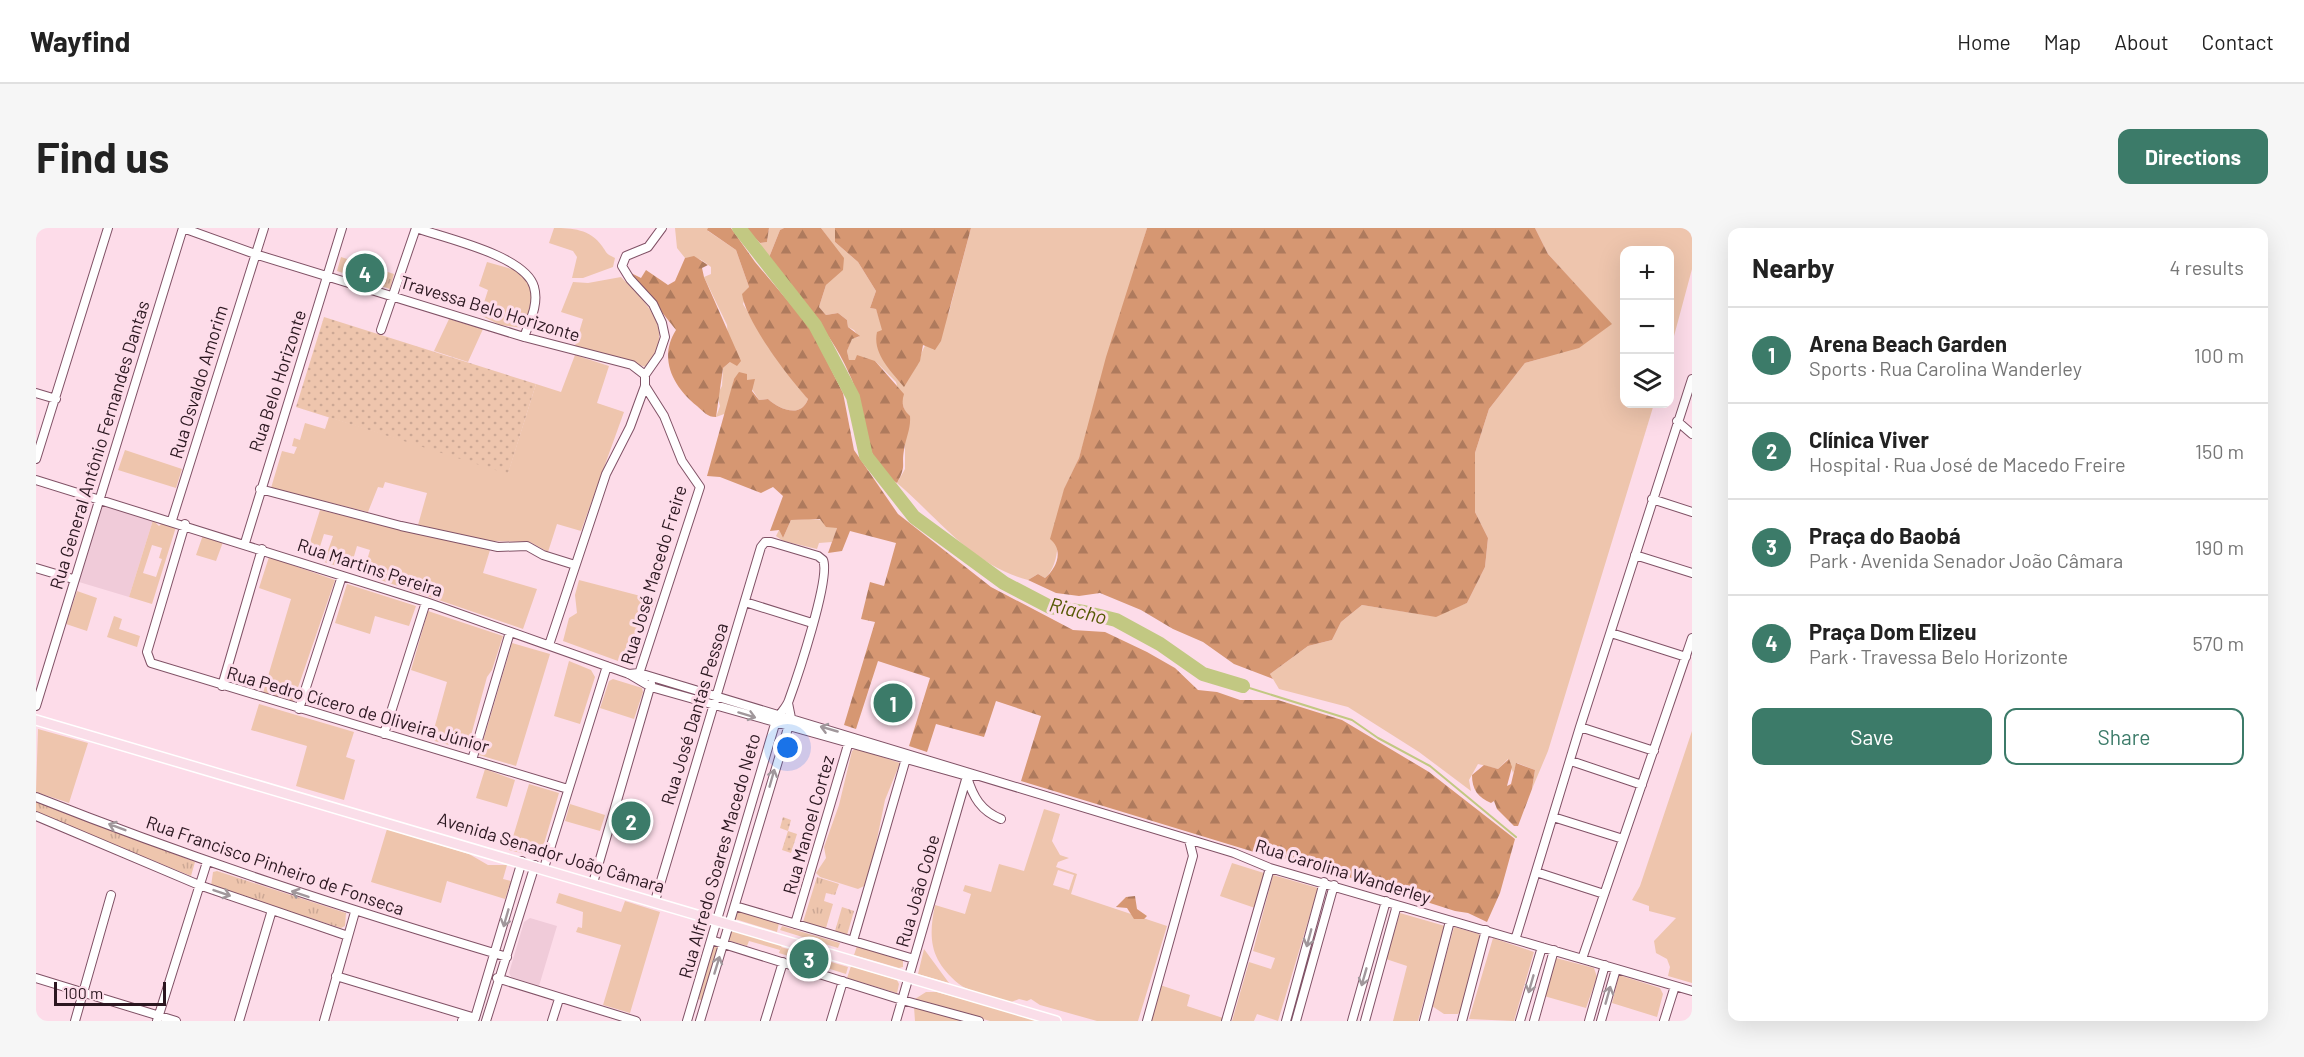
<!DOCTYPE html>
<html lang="en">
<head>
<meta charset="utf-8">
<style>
	:root { --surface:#fff; --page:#f6f6f6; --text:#222; --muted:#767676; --line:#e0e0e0; --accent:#3c7b69 }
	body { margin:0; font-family:Barlow,sans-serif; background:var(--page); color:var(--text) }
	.controls { position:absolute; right:18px; top:18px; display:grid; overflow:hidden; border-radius:12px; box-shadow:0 6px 24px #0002 }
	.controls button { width:54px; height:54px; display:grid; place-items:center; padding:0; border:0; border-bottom:2px solid var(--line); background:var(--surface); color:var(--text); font:30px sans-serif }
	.scale { position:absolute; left:18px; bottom:15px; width:112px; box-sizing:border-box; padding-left:6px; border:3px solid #2b1720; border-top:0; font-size:16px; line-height:21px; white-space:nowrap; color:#2b1720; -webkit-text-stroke:4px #fddce9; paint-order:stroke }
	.you { position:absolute; left:752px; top:520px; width:21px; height:21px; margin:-15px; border:4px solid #fff; border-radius:50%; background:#1a73e8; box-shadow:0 0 0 9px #1a73e833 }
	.badge { display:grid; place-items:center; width:39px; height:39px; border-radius:50%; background:var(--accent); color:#fff; font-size:20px; font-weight:700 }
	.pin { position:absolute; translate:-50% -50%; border:3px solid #fff; box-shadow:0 2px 6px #0006 }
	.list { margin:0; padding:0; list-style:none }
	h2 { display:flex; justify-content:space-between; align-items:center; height:78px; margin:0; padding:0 24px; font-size:26px }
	h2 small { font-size:20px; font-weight:400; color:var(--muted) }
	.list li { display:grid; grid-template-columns:39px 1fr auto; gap:18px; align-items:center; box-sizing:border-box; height:96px; padding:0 24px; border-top:2px solid var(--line) }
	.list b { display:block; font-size:22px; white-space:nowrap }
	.list p { margin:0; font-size:20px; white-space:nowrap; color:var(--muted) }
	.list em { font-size:20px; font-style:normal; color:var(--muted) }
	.actions { display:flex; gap:12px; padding:18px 24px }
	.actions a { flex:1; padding:14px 0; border:2px solid var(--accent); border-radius:12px; text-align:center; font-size:21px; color:var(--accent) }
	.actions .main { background:var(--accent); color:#fff }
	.icon { flex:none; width:33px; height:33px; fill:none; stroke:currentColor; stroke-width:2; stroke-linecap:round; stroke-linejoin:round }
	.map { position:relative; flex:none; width:1656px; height:793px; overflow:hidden; border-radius:12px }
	header { display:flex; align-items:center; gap:36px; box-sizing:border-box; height:84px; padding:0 30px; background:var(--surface); border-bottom:2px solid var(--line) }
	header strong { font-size:28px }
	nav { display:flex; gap:33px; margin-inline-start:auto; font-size:21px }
	.intro { display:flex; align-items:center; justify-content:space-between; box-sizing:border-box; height:144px; padding:0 36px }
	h1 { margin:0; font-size:42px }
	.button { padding:15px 27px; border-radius:12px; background:var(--accent); color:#fff; font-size:21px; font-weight:700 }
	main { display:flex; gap:36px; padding:0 36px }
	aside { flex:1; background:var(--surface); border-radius:12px; box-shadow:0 6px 24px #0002 }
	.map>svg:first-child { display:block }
</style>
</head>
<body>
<header>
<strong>Wayfind</strong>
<nav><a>Home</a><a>Map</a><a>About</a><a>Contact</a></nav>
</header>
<div class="intro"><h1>Find us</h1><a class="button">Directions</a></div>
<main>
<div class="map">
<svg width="1656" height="793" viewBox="0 0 1656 793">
	<defs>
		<pattern id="forest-firs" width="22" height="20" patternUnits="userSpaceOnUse" patternTransform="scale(1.5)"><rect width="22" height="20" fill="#d69772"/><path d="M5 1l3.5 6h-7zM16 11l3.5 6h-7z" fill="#ae7a5d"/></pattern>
		<pattern id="park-tufts" width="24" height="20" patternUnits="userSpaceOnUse" patternTransform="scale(1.5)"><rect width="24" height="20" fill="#eec5ad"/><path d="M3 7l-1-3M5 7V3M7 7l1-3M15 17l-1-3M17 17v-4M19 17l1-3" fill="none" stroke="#cca895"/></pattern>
		<pattern id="garden-dots" width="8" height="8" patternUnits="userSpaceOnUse" patternTransform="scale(1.5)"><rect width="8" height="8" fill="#eec5ad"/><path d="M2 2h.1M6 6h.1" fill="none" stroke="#cca895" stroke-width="1.8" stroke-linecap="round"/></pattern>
	</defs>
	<rect width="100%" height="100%" fill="#fddce9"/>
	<path fill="#f0cbd9" d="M 67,276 L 117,292 L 93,369 L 43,354 Z
		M 494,690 L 521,698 L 503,758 L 475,749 L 473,745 L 488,694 Z"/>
	<path fill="#eec5ad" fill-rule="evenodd" d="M 518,0 C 536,0 554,1 566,18 C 571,25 570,26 579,30 L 577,39 L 547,50 L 536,50 L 541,29 L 537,23 L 513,15 Z
		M 639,0 L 672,0 L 672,3 L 700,22 L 713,59 L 707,76 L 735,122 L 772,171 C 765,191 743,181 732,171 L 723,172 L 710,152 L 698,151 L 691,185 L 680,189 L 684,178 L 681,167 L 686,158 L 687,140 L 694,134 L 691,97 L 668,49 L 675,46 L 675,39 C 666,32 661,28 649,30 L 641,20 Z
		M 733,0 L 748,0 L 744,2 L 732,32 L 724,15 L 731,14 Z
		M 785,0 L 799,0 L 799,14 L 822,34 L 840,63 L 834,80 L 840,81 L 847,102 L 884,131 C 888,111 905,102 913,84 L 935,0 L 1111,0 L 1043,230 C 1037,245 1028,258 1025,274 C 1019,299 1028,333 1009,350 L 1002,346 L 992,352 C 936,337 903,291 861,255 L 869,241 L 869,184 L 860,154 L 839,133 L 813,133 L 811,123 L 816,110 L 823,109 L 818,102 L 812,99 L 811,92 L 802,85 L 790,87 L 783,79 L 790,57 L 798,47 L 796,15 Z
		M 1499,0 L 1656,0 L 1656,41 L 1634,123 L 1634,22 L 1588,22 L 1588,176 L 1618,176 L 1512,523 L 1496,561 L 1499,542 L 1481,535 L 1477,545 L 1472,531 L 1462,541 L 1442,536 L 1433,552 L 1435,563 L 1383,524 L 1312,479 L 1243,461 L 1234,446 L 1272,418 L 1296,412 L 1305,394 L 1326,377 L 1396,388 L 1431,375 L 1449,339 L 1452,310 L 1439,284 L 1439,225 L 1453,181 L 1489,135 L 1507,130 L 1575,96 L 1512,26 Z
		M 451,34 L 479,42 L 495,56 L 497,78 L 487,100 L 464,97 L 444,87 L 452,62 L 443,58 Z
		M 585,49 C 611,76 641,101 610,139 L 539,118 L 547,91 L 525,84 L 537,54 L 552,55 Z
		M 413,91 L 447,101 L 432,134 L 398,123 Z
		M 539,127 L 573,138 L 561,175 L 588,184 L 545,303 L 521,296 L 512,324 L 494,314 L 450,313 L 382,297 L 391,265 L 349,254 L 347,260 L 342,259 L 332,284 L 235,260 L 246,223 L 258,226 L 261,219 L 256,218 L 258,210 L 264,212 L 269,195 L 289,201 L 293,189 L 472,245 L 500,156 L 525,164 Z
		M 89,222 L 146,241 L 140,260 L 82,242 Z
		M 284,282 L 454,322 L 447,345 L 501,361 L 487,401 L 327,346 L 334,322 L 321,318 L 314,342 L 288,334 L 297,308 L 288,306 L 280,331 L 270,327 Z
		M 773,291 L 787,292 L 801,300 L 796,314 L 783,315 L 781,321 L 747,313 L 740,308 L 743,302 L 747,310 L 755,292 Z
		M 117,292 L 123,298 L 126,295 L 140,299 L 116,376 L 93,369 ZM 116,317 L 126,320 L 123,330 L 126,331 L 120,349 L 107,345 Z
		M 167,307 L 187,314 L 180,333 L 160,327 Z
		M 233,329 L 299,352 L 257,474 L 227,465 L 255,371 L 223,360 Z
		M 543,352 L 620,372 L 607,400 L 599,436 L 582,433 L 527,413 L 533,390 L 541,385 L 539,367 Z
		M 311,356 L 380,378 L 373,398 L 339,388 L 334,406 L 299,395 Z
		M 41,363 L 61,370 L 51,403 L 30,396 Z
		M 392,383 L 467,408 L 456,442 L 451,449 L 431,522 L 395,512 L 411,454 L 375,442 Z
		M 78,388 L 86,391 L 83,401 L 104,408 L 101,419 L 71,409 Z
		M 476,415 L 514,426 L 480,538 L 443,527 Z
		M 533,433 L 555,442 L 559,449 L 544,496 L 518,488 Z
		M 577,451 L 606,460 L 607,464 L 598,491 L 564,480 L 573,453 Z
		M 223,476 L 318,504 L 310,529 L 319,532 L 308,572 L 260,558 L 271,518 L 215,502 Z
		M 2,501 L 52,515 L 33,575 L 0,564 Z
		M 1656,503 L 1656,755 L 1632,748 L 1634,739 L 1631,731 L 1620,725 L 1618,713 L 1640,690 L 1613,683 L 1613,678 L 1596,672 L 1604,658 Z
		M 820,520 L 864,535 L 849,572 L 838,626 L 828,658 L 822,661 L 784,649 L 780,645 L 790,630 L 788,619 L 803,577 L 816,523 Z
		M 449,541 L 479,552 L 471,579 L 440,570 Z
		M 493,556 L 523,565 L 505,626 L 501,629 L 473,622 Z
		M 534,576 L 569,587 L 564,603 L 529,593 Z
		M 1008,581 L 1024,586 L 1016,613 L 1024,627 L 1033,630 L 1022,634 L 1020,639 L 1041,646 L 1035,666 L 1131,698 L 1102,793 L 1061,793 L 1004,777 L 995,771 L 991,773 L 983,771 L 975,774 C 962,770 933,764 923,756 C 894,732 892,711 899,677 L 929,686 L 935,666 L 927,663 L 929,657 L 955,664 L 963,636 L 988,643 ZM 1022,642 L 1038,647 L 1033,662 L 1017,657 Z
		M 351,601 L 433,626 L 452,637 L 471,637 L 467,651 L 475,653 L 469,671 L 411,653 L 405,675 L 335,654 Z
		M 1196,635 L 1228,645 L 1219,680 L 1184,668 Z
		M 1237,647 L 1282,660 L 1242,793 L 1221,786 L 1218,793 L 1196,793 L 1213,734 L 1235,741 L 1239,730 L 1217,723 Z
		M 523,665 L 585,684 L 589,673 L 624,684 L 594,785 L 567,777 L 585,717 L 540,704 L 542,699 L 546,700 L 547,684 L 520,675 Z
		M 701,682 L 743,695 L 741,704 L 699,691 Z
		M 1364,685 L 1409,698 L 1382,793 L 1357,793 L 1371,738 L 1350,731 Z
		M 746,698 L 804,715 L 802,720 L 744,702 Z
		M 1418,699 L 1443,706 L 1445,711 L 1428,777 L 1422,786 L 1408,786 L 1396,778 Z
		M 695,702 L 746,717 L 744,722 L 713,713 L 711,718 L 691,712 Z
		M 1457,710 L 1498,724 L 1478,793 L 1433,791 Z
		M 680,717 L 682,719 L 666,772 L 664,772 L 662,770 L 677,718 Z
		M 821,718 L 867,732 L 867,739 L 863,740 L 818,727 Z
		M 888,721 L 913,755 L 882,746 Z
		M 1520,730 L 1558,740 L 1561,749 L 1550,780 L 1508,768 Z
		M 815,738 L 861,752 L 863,756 L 861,765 L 811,750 Z
		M 1583,747 L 1624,760 L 1627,766 L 1621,789 L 1576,775 Z
		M 1124,757 L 1154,767 L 1151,778 L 1187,790 L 1186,793 L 1113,793 Z
		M 890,764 L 901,764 L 1004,793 L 954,793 L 879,771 Z
		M 878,779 L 924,792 L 928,793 L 879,793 Z"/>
	<path fill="url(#forest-firs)" d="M 672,0 L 695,0 L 719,34 L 773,98 L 807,165 L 818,222 L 862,286 L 955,359 L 1037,402 L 1069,404 L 1111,424 L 1139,440 L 1162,462 L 1181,464 L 1204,472 L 1242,472 L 1306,492 L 1393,544 L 1479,611 L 1464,665 L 1451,694 L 1432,685 L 1419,683 L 1262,633 L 1228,627 L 985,553 L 1005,488 L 960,473 L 948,509 L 900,496 L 891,524 L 873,518 L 894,450 L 842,433 L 820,501 L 808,497 L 839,394 L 825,391 L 834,354 L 848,358 L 860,315 L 814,303 L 806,323 L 792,325 L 801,300 L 790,299 L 784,291 L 755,292 L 747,310 L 743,302 L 734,303 L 747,268 L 737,259 L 725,265 L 684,249 L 671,248 L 698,151 L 703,144 L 711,146 L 711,152 L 719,151 L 716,163 L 723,172 L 732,171 C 743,181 765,191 772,171 C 752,149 710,94 706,66 L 713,59 L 700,22 L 671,2 Z
		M 709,0 L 733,0 L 731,14 L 724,15 Z
		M 748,0 L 785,0 L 808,30 L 807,42 L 790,57 L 783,79 L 790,87 L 802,85 L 811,92 L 812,99 L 824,108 L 816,111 L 811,123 L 813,132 L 819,132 L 821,127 L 839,133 L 868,166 C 865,175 867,182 874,188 C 875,201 870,209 868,222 C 865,238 871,237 861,255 C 827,236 829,184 816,152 C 798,107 762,68 732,32 L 744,2 Z
		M 799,0 L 935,0 L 905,113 L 899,122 L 887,117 L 884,133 L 868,159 C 856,144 836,126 841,104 L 846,102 L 840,81 L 834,80 L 840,63 L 822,34 L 799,14 Z
		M 1111,0 L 1499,0 L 1512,26 L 1576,96 L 1543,120 L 1489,135 L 1453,181 L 1439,225 L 1439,284 L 1452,310 L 1449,339 L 1431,375 L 1400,389 L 1326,377 L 1305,394 L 1296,412 L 1272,418 L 1234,446 L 1237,451 L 1198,436 L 1167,414 L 1137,401 L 1105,382 L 1064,365 L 1043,368 L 1020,365 L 992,352 L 1002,346 L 1009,350 C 1021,340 1028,322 1014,311 L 1028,261 L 1043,230 L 1070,129 Z
		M 658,28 L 672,37 L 666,40 L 668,49 L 705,133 L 701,138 L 694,134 L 687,140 L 680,189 C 671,189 668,184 661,178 C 637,159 622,130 640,102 L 595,45 L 605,50 L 610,42 L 632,57 L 639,53 L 649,30 Z
		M 1473,531 L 1476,539 L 1471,558 L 1475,556 L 1480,535 L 1499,542 L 1496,561 L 1482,598 L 1478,598 L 1461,581 L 1458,573 L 1455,575 C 1442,569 1436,562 1436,547 L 1448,537 L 1462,541 Z
		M 1099,668 L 1101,681 L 1111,688 L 1108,691 L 1098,691 L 1091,680 L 1080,679 L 1090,669 Z"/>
	<path fill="url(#park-tufts)" d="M 305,29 L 358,46 L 354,61 L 301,43 Z
		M 0,573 L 159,634 L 155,648 L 0,585 Z
		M 181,643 L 310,685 L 309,698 L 305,700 L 175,658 L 177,644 Z
		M 781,649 L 803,656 L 799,667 L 790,665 L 788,673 L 797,676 L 790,700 L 799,703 L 806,679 L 818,683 L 811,707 L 767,694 Z
		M 745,719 L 812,739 L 810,746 L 743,725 Z"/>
	<path fill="url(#garden-dots)" d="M 288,89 L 500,156 L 472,246 L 260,179 Z
		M 747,589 L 755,592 L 752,603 L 761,606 L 755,625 L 746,622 L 752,603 L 744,600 Z"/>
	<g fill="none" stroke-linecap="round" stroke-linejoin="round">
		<path stroke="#c2c882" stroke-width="2" d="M 1207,458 L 1316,492 L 1342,510 L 1394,538 L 1480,609"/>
		<path stroke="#c2c882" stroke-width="14" d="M 703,0 L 779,97 L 817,169 L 830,228 L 878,289 L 968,355 L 1014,379 L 1048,384 L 1080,392 L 1124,416 L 1167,446 L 1207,458"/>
		<defs>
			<path id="minor" d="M 147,0 L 219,26 L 488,109 L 596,137 L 609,147
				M 380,0 C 409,10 490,28 498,59 C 503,76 494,93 488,109
				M 345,102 L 380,0
				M 0,165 L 20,171
				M 1641,193 L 1656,206
				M 0,231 L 72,0
				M 0,252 L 390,374 L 593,446 L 615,459 L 931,548 L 942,548
				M 224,261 L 365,298 L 462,319 L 491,318 L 507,327 L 539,337
				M 1616,271 L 1656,284
				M 136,292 L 228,0
				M 149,296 L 111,424 L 115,435 L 532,561
				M 209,315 L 306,0
				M 1599,327 L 1656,345
				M 0,340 L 37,351
				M 709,374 L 776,395
				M 1575,405 L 1650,429
				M 513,417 L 570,246 L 594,199 L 609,158 L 609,147 L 623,127 L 629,109 L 626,95 L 617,76 L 594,51 L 586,38 L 590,28 L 612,19 L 626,0
				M 593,446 L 603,445 L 1198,625 L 1234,640 L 1656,763
				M 602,449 L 664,259 L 646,233 L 628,188 L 609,158
				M 186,458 L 226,321
				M 0,478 L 147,0
				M 263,481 L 306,348
				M 1544,499 L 1618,523
				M 348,506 L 390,374
				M 436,532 L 474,404
				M 1535,533 L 1606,557
				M 931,549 C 937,569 945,583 965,591
				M 0,569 C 156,631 311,681 471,729
				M 0,588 L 163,657 L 312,708
				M 1517,589 L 1587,611
				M 508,640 L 571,438
				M 1500,644 L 1568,666
				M 557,655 L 615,456
				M 619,673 L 725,319 L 729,314 L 735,314 L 782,328 L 787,332 C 795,349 761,450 753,472 C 750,481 742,486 739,496 L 651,793
				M 699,678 L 878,731
				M 759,696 L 814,510
				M 1480,709 L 1544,499 L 1656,151
				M 675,712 L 866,772 L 943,793
				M 817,713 L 871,527
				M 1546,731 L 1656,410
				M 300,748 L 436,789
				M 0,750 L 140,793
				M 461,750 L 600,793
				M 39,793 L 75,667
				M 121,793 L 171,634
				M 203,793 L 236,682
				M 288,793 L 319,684
				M 426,793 L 439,790 L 486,633
				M 450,793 L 499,637
				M 516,793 L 523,771
				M 664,793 L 755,490 L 752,475
				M 729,793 L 747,734
				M 795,793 L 807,753
				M 860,793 L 931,548 L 930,544
				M 1111,793 L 1157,628 L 1153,612
				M 1190,793 L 1234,640
				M 1250,793 L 1288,654
				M 1260,793 L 1298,657
				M 1316,793 L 1350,673
				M 1329,793 L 1361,677
				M 1388,793 L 1414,693
				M 1426,793 L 1450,702
				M 1484,793 L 1506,719
				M 1498,793 L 1518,722
				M 1553,793 L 1569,737
				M 1565,793 L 1580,741
				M 1628,793 L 1639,758"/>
			<path id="major" d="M 0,492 L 1020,793"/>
		</defs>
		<use href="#minor" stroke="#805266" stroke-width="10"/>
		<use href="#major" stroke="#fff" stroke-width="12"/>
		<use href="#minor" stroke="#fff" stroke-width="8"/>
		<use href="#major" stroke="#fadee9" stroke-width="9"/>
	</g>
	<defs><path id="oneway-shaft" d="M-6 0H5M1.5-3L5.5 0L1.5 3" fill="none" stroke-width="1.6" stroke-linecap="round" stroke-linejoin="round" transform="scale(1.5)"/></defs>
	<g stroke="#a0979b">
		<use href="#oneway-shaft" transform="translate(711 487) rotate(17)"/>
		<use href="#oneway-shaft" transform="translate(793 501) rotate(-164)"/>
		<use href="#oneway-shaft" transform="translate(736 550) rotate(-74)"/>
		<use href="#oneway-shaft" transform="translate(81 599) rotate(-159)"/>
		<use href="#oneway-shaft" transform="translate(186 665) rotate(19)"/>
		<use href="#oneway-shaft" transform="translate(264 666) rotate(-161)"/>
		<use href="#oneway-shaft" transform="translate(470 690) rotate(106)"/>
		<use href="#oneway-shaft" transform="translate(1273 710) rotate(105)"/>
		<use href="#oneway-shaft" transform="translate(681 737) rotate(-73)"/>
		<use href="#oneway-shaft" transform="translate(1328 749) rotate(106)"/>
		<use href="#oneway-shaft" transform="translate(1495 756) rotate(106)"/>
		<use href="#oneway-shaft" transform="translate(1572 767) rotate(-74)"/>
	</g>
	<g text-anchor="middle" stroke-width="6" stroke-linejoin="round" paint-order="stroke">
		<g font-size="18" fill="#2b1720" stroke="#fddce9">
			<text transform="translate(454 81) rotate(17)" y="6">Travessa Belo Horizonte</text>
			<text transform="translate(242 153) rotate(-72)" y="6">Rua Belo Horizonte</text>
			<text transform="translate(163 154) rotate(-73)" y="6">Rua Osvaldo Amorim</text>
			<text transform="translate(64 217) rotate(-73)" y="6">Rua General Antônio Fernandes Dantas</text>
			<text transform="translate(334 340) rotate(18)" y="6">Rua Martins Pereira</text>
			<text transform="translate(618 347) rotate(-73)" y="6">Rua José Macedo Freire</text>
			<text transform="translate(322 482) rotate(16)" y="6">Rua Pedro Cícero de Oliveira Júnior</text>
			<text transform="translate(659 486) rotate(-73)" y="6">Rua José Dantas Pessoa</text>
			<text transform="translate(773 597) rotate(-74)" y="6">Rua Manoel Cortez</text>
			<text transform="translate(515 625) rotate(17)" y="6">Avenida Senador João Câmara</text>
			<text transform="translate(684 628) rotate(-74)" y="6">Rua Alfredo Soares Macedo Neto</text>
			<text transform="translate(239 638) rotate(19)" y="6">Rua Francisco Pinheiro de Fonseca</text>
			<text transform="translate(1307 644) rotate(17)" y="6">Rua Carolina Wanderley</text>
			<text transform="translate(882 663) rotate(-74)" y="6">Rua João Cobe</text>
		</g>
		<g font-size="20" font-style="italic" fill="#555803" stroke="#fddce9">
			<text transform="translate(1042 383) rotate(14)" y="7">Riacho</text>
		</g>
	</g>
</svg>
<div class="controls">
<button>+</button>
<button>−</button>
<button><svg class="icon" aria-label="layers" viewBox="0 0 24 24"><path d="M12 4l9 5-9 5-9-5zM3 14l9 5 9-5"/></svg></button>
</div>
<div class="scale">100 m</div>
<div class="you"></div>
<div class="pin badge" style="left:857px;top:475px">1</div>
<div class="pin badge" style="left:595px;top:593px">2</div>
<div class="pin badge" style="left:773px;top:731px">3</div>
<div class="pin badge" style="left:329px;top:45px">4</div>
</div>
<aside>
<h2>Nearby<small>4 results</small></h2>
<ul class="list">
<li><span class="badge">1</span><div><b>Arena Beach Garden</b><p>Sports · Rua Carolina Wanderley</p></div><em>100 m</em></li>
<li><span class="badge">2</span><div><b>Clínica Viver</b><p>Hospital · Rua José de Macedo Freire</p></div><em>150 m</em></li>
<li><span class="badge">3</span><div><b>Praça do Baobá</b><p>Park · Avenida Senador João Câmara</p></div><em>190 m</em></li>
<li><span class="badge">4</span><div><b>Praça Dom Elizeu</b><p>Park · Travessa Belo Horizonte</p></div><em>570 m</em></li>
</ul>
<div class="actions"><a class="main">Save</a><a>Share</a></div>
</aside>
</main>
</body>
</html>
